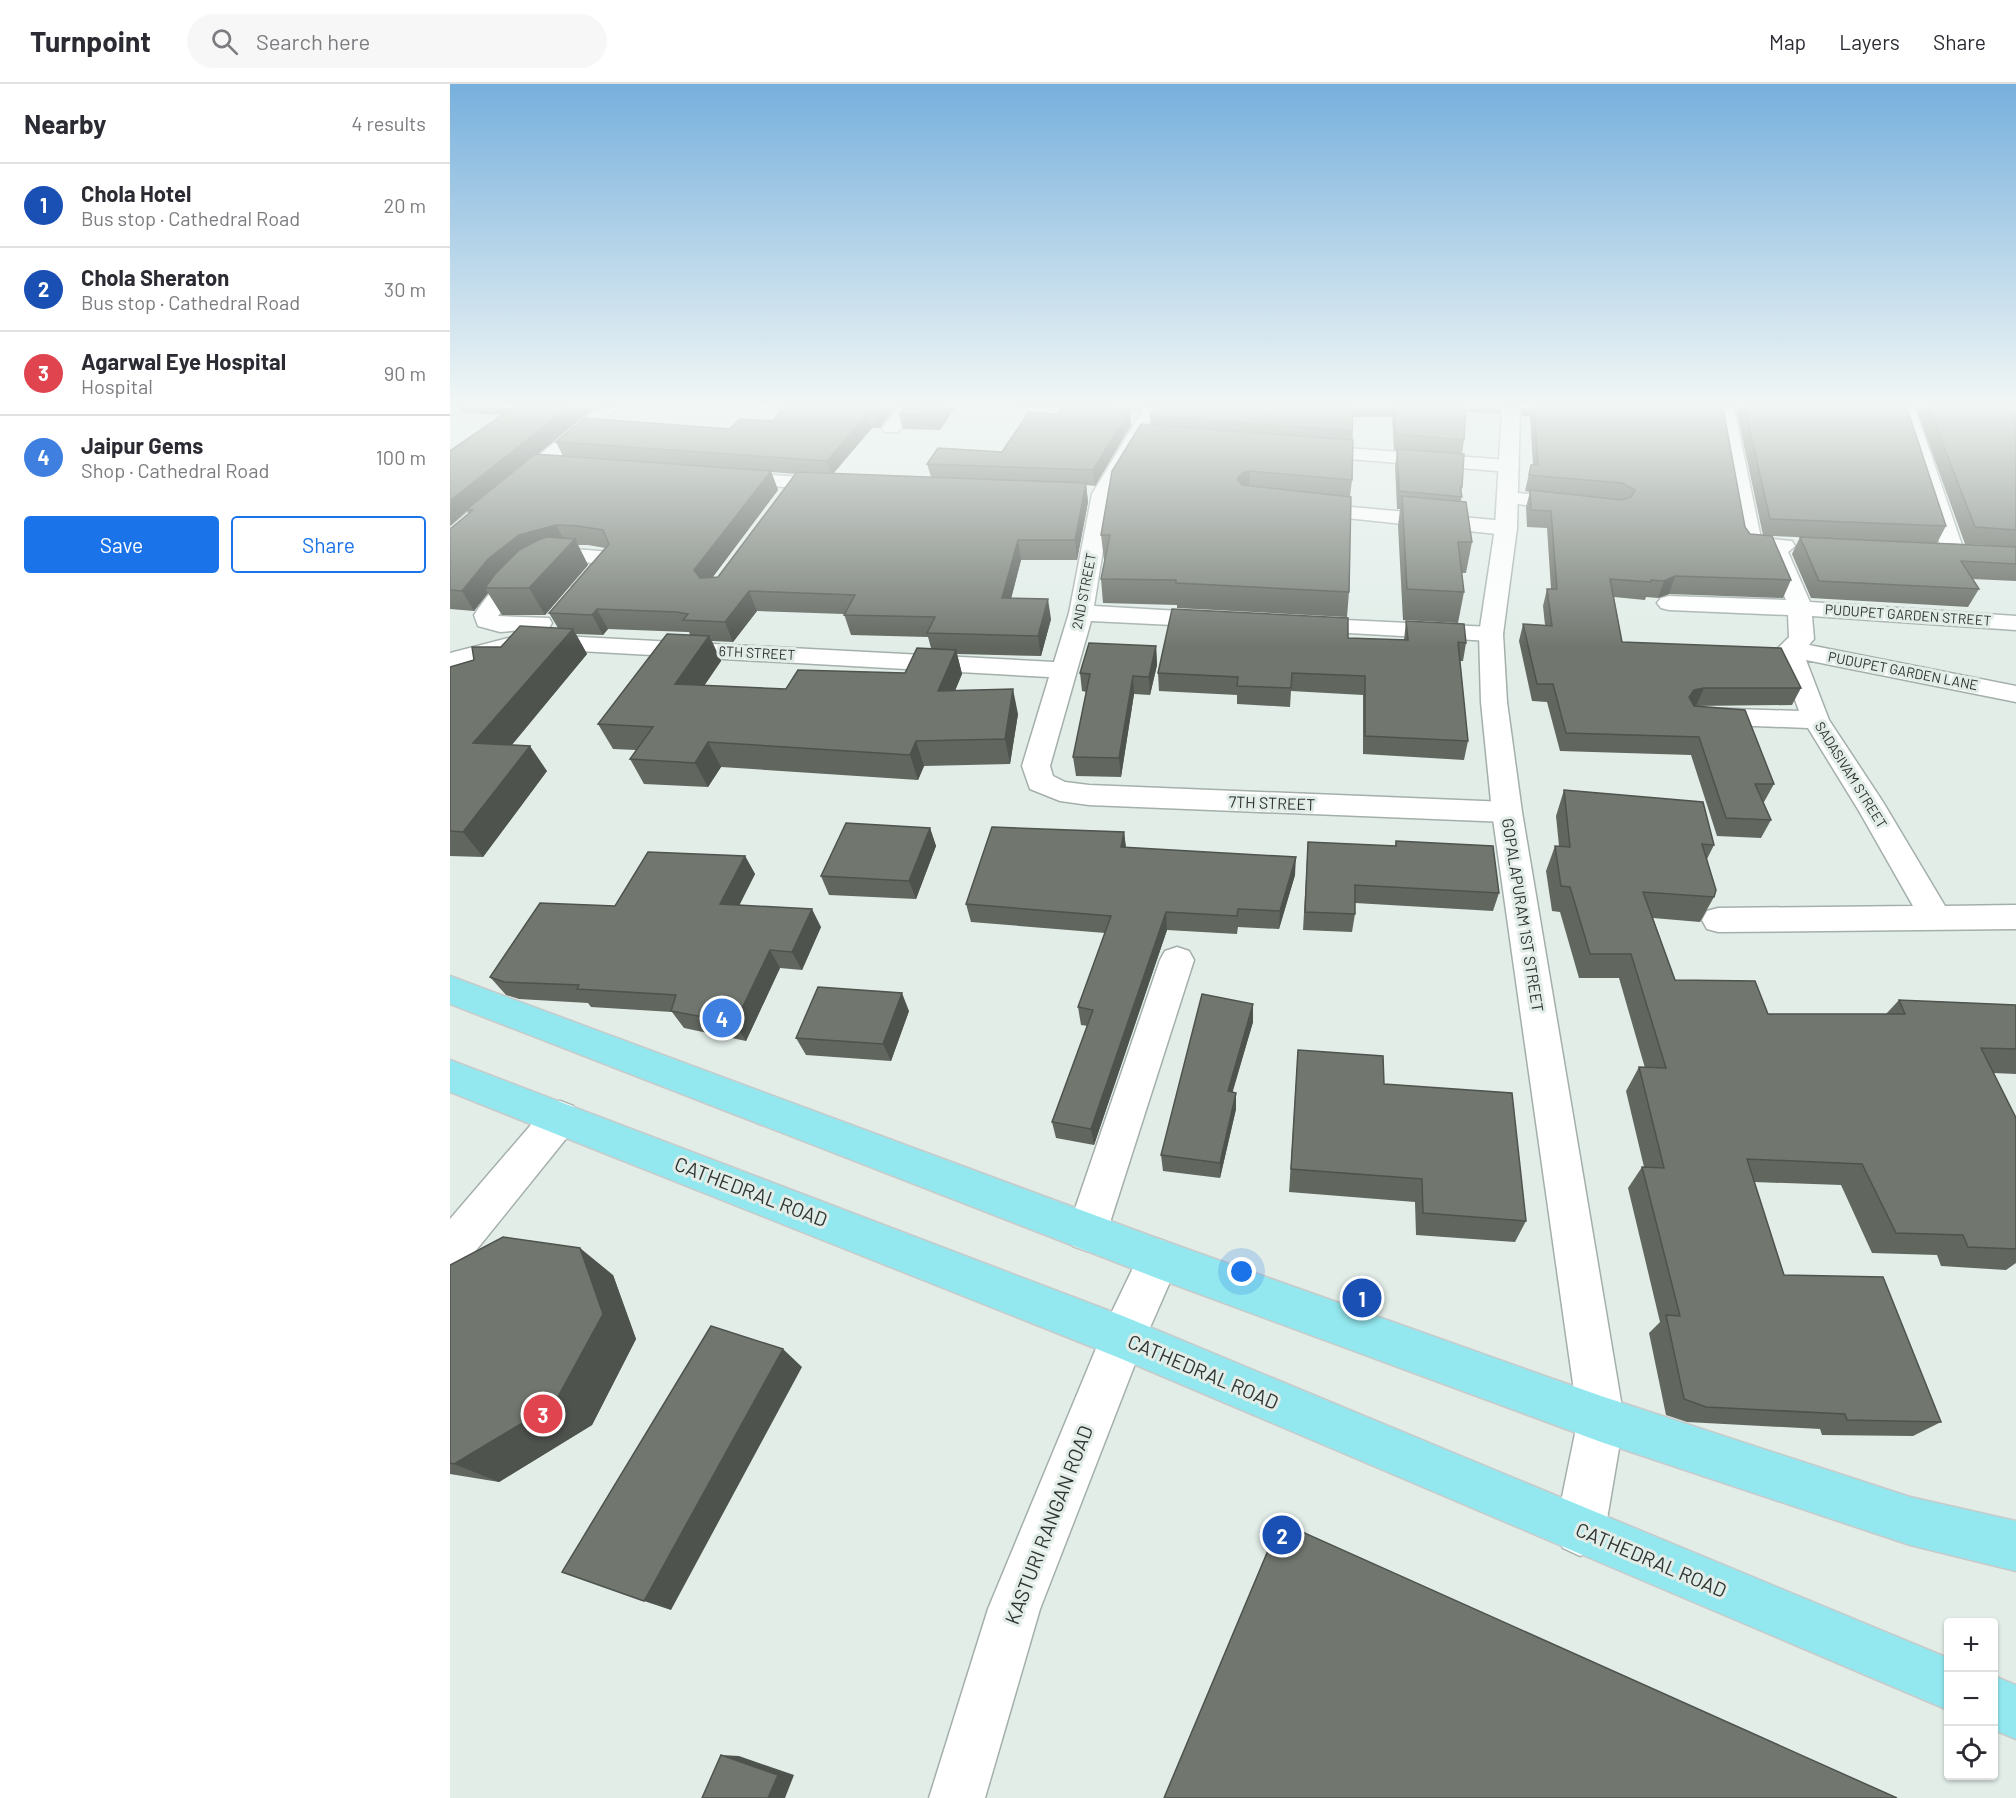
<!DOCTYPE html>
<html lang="en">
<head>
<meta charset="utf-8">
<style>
	:root { --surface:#fff; --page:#f7f7f7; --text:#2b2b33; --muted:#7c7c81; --line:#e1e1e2; --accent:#1a73e8 }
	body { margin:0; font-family:Barlow,sans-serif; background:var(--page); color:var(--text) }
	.controls { position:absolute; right:18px; bottom:18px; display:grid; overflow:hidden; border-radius:6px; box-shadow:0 2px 4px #0004 }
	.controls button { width:54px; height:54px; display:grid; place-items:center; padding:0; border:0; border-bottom:2px solid var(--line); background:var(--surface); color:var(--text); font:30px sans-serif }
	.you { position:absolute; left:792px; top:1188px; width:21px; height:21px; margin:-15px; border:4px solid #fff; border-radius:50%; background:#1a73e8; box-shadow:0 0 0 9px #1a73e833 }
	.badge { display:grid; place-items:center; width:39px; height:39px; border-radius:50%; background:var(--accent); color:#fff; font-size:20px; font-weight:700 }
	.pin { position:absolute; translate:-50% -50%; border:3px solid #fff; box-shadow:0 2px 6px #0006 }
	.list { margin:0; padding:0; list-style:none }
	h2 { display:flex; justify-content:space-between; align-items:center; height:78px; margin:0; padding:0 24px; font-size:26px }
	h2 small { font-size:20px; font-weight:400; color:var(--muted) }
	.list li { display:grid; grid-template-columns:39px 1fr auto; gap:18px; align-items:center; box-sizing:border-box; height:84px; padding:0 24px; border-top:2px solid var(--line) }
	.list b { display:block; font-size:22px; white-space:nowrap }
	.list p { margin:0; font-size:20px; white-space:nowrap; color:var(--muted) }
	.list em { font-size:20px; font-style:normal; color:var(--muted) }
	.actions { display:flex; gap:12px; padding:18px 24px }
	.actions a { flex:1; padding:14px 0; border:2px solid var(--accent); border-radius:6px; text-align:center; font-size:21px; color:var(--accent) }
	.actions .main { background:var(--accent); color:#fff }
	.icon { flex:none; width:33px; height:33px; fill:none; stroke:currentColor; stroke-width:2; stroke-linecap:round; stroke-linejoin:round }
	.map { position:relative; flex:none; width:1566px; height:1714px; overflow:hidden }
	header { display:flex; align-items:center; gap:36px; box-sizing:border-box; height:84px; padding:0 30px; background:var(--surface); border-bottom:2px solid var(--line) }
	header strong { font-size:28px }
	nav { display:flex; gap:33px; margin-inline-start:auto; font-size:21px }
	.search { width:420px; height:54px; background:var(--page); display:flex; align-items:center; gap:15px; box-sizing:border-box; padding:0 21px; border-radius:33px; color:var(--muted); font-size:22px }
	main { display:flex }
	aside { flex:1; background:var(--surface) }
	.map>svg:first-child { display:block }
</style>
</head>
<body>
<header>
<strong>Turnpoint</strong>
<div class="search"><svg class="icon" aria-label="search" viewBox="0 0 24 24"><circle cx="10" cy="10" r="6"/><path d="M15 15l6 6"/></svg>Search here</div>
<nav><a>Map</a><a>Layers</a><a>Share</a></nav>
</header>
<main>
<aside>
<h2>Nearby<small>4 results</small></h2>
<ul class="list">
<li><span class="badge" style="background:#1a4fb4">1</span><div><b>Chola Hotel</b><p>Bus stop · Cathedral Road</p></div><em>20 m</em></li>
<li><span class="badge" style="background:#1a4fb4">2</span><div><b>Chola Sheraton</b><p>Bus stop · Cathedral Road</p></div><em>30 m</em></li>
<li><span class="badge" style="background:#e0444e">3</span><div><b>Agarwal Eye Hospital</b><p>Hospital</p></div><em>90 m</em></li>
<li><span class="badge" style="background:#3f7fe0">4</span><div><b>Jaipur Gems</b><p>Shop · Cathedral Road</p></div><em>100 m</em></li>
</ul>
<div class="actions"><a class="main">Save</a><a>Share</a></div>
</aside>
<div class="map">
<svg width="1566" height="1714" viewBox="0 0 1566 1714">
	<rect width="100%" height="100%" fill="#e2ede8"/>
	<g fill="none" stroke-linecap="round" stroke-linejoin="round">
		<defs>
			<path id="minor" d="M 0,324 L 12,324 L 0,332 Z
				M 147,324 L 167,324 L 8,459 L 0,461 L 0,443 Z
				M 447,324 L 465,324 L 448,348 L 434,348 L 432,344 Z
				M 565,324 L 646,324 L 660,326 L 662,330 L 653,336 L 574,330 Z
				M 694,324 L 712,324 L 662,410 L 644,522 L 764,529 L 773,531 L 776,536 L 773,541 L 764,543 L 641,537 L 600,682 L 603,692 L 615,698 L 639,701 L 1057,718 L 1067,721 L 1072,728 L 1067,735 L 1057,738 L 639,721 L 610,717 L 580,705 L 572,682 L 599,593 L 75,564 L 0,585 L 0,569 L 74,550 L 604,578 L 619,529 L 642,410 Z
				M 1266,324 L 1284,324 L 1311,454 L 1342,457 L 1345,462 L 1338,468 L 1360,518 L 1566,532 L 1566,546 L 1362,532 L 1364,555 L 1359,561 L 1566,602 L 1566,618 L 1356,576 L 1379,636 L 1433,718 L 1495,822 L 1566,821 L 1566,845 L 1268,848 L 1257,845 L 1252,836 L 1257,827 L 1268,824 L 1463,822 L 1409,727 L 1358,644 L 1254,640 L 1245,638 L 1241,632 L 1245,626 L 1254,624 L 1349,627 L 1327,565 L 1339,553 L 1338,531 L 1219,526 L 1211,524 L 1207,519 L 1211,514 L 1219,512 L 1336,516 L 1316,468 L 1293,465 L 1290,460 Z
				M 1447,324 L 1465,324 L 1514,467 L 1511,472 L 1495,472 L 1492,467 Z
				M 857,361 L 1059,376 L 1066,378 L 1069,382 L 1066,386 L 1059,388 L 850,371 L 847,367 L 850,363 Z
				M 279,388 L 383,395 L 390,397 L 393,401 L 390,405 L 383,407 L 272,398 L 269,394 L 272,390 Z
				M 1057,408 L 1121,414 L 1128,416 L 1132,420 L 1128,424 L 1121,426 L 1050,418 L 1047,414 L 1050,410 Z
				M 857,419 L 1056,437 L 1064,439 L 1067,444 L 1064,449 L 1056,451 L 850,429 L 846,425 L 850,421 Z
				M 111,464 L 162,468 L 167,478 C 157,493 145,513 126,508 L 122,503 L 143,479 C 88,473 80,492 48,532 L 99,534 L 102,539 L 99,544 L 50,548 L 28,542 L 24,531 C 47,497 69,472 111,464 Z
				M 854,534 L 1041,543 L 1050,545 L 1053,550 L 1050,555 L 1041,557 L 845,546 L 842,541 L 845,536 Z
				M 727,863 L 739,867 L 744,876 L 657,1148 L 651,1162 L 637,1167 L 623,1162 L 617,1148 L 710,876 L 715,867 Z
				M 110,1017 L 123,1022 L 129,1034 L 123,1046 L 15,1180 L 0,1186 L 0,1135 L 97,1022 Z"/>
			<path id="tertiary" d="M 1052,324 L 1070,324 L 1067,444 L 1053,550 L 1057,618 L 1072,728 L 1174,1335 L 1155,1447 L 1147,1464 L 1130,1472 L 1113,1464 L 1105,1447 L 1128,1335 L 1042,728 L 1031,618 L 1029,550 L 1045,444 Z
				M 709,1155 L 724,1161 L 730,1175 L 692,1262 L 590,1525 L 535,1714 L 479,1714 L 538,1525 L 657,1238 L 694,1161 Z"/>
			<path id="primary" d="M 0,892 L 709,1155 L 1151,1312 L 1460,1413 L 1566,1437 L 1566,1487 L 1460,1461 L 1151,1358 L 709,1195 L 0,920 Z
				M 0,976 L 673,1232 L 1498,1574 L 1498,1626 L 667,1273 L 0,1008 Z
				M 1544,1592 L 1566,1601 L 1566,1655 L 1544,1646 Z"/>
		</defs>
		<use href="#minor" stroke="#a4afab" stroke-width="3"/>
		<use href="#tertiary" stroke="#a4afab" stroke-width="3"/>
		<use href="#primary" stroke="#c9caca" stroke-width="3"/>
		<use href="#minor" fill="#fff" fill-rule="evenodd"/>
		<use href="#tertiary" fill="#fff" fill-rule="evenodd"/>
		<use href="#primary" fill="#93e7ee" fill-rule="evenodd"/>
	</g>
	<path fill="#61665f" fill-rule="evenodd" d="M 10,324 L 144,324 L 88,370 L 113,372 L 106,358 L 280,345 L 323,337 L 333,324 L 444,324 L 430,344 L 422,344 L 383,390 L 481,393 L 477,380 L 552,368 L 608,330 L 680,326 L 681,341 L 645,402 L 636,401 L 638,418 L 627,476 L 571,476 L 561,515 L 601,535 L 591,572 L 507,570 L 512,590 L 505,607 L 568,630 L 560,680 L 474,682 L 468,696 L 271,683 L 258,703 L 194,700 L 180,675 L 186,666 L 163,665 L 148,640 L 240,551 L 239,548 L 237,548 L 158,545 L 153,551 L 126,550 L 137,570 L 61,661 L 97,687 L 33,773 L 0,772 L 0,583 L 24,576 L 51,563 L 108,544 L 99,529 L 155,464 L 138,461 L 128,461 L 138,481 L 95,531 L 52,531 L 38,509 L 24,527 L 0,525 L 0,445 L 19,430 L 17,427 L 0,442 L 52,331 L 13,329 ZM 321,388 L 346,390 L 268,493 L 262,494 L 328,406 ZM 307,527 L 394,530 L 401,551 L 478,553 L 481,564 L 455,589 L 336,605 L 254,602 L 271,577 L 262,557 L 283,558 Z
		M 505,324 L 490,346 L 453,345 L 449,331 Z
		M 661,324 L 692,324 L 690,326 Z
		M 704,324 L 1051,324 L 1049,330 L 1016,328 L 1014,356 L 1012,370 L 1012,403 L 1011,418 L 1022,458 L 1016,489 L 1012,489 L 1014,508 L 1008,539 L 953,536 L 948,442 L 950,425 L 947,425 L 945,382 L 947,367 L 944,366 L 942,333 L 903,333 L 902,396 L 900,413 L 899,508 L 897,533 L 727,524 L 727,521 L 653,519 L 651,495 L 655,476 L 654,476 L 651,451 L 700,341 L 700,332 Z
		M 1070,324 L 1273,324 L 1295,443 L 1300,450 L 1313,451 L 1286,324 L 1457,324 L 1496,442 L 1487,459 L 1322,452 L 1341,496 L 1333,514 L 1219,510 L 1208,514 L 1196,513 L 1195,516 L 1164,513 L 1172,558 L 1351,604 L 1342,621 L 1244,622 L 1324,700 L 1314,718 L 1313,718 L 1321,736 L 1311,754 L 1267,752 L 1241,671 L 1110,667 L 1097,618 L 1082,617 L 1069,557 L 1073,540 L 1095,541 L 1093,522 L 1097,505 L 1101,505 L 1097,444 L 1077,443 L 1076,423 L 1080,408 L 1075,407 L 1081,381 L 1083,381 L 1080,332 L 1072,332 Z
		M 1466,324 L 1566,324 L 1566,497 L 1522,495 L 1529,505 L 1518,523 L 1361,514 L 1342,470 L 1350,453 L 1535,461 L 1515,460 Z
		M 956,537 L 1016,559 L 1013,577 L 1010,577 L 1018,657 L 1014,676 L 913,670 L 913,611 L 841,607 L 840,623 L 787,620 L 787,611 L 709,607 L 708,589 L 898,554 L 954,556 Z
		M 706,562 L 707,581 L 700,611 L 684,610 L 671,693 L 626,692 L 623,673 L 636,608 L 632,607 L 630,589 Z
		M 1114,706 L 1264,761 L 1257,775 L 1264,813 L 1250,838 L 1203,834 L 1225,896 L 1318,930 L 1436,930 L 1449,916 L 1566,921 L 1566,990 L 1543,989 L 1566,1034 L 1566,1179 L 1556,1186 L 1491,1182 L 1487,1171 L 1422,1169 L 1391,1101 L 1304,1098 L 1334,1191 L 1491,1338 L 1463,1352 L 1372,1351 L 1370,1345 L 1237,1338 L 1216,1331 L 1199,1249 L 1210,1238 L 1178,1104 L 1192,1083 L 1194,1083 L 1176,1007 L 1189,983 L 1195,984 L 1169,894 L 1129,894 L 1110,828 L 1102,827 L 1096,787 L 1105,762 L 1109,762 L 1106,732 Z
		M 480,744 L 486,762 L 466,815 L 379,811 L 371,792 Z
		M 674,748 L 676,763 L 845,791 L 829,845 L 788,843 L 787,850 L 717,846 L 644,1061 L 606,1054 L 602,1038 L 638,942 L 631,941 L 628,923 L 655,849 L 521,838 L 516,820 Z
		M 946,757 L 1049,809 L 1043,827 L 905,819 L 905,830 L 902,848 L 853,846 L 858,758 L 945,762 Z
		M 295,772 L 305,790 L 289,821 L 371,843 L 352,886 L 330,884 L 296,957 L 234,944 L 222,928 L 141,923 L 138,919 L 69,915 L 56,911 L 40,893 L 165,822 Z
		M 803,920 L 803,938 L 782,1008 L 786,1025 L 770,1094 L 713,1087 L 711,1071 Z
		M 459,927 L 441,977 L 356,971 L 346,954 Z
		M 848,966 L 934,1000 L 1076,1137 L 1065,1158 L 966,1151 L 965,1118 L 839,1108 Z
		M 0,1181 L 163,1191 L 186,1255 L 142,1341 L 49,1398 L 0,1390 Z"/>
	<path fill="#4f534e" d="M 117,324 L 144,324 L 19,426 L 16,426 L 17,427 L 0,442 L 0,417 Z
		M 430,324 L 444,324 L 430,344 L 426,330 Z
		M 493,324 L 505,324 L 490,346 L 487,332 Z
		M 680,326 L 681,341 L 645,402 L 643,386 Z
		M 418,329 L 422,344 L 381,392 L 377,377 Z
		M 321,387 L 328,406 L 253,506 L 244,486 Z
		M 800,387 L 799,411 L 787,395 L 792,389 Z
		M 636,399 L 638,418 L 627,476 L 625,456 Z
		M 106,441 L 117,461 L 35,504 L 38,509 L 24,527 L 12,507 L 38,475 L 69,451 Z
		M 125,455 L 138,481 L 95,531 L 79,504 Z
		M 568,456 L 571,476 L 556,534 L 552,514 Z
		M 1225,492 L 1219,510 L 1208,514 L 1214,497 Z
		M 299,507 L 307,527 L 283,558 L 275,538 Z
		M 598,515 L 601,535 L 591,572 L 588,552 Z
		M 147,525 L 158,545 L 153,551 L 142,531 Z
		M 123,545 L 137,570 L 42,685 L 23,659 Z
		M 259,552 L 271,577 L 238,625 L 225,600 Z
		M 706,562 L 707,581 L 700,611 L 699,593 Z
		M 506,566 L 512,590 L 494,632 L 488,607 Z
		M 683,592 L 684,610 L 671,693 L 669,674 Z
		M 1254,604 L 1246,622 L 1237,624 L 1239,613 L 1244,606 Z
		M 563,605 L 568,630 L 560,680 L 555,655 Z
		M 466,657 L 474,682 L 468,696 L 460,671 Z
		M 258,658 L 271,683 L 258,703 L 245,679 Z
		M 80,662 L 97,687 L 33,773 L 13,748 Z
		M 480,744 L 486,762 L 466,815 L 459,797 Z
		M 674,748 L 676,766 L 671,763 Z
		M 295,772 L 305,790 L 281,838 L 270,820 Z
		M 846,773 L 845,791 L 829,845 L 830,827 Z
		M 362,825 L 371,843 L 352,886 L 342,868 Z
		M 716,828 L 717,846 L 644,1061 L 641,1045 Z
		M 320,866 L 330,884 L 296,957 L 285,939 Z
		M 452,909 L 459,927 L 441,977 L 433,960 Z
		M 803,920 L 803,938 L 778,1024 L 778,1007 Z
		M 786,1009 L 786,1025 L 770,1094 L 770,1079 Z
		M 130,1164 L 163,1191 L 186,1255 L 142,1341 L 49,1398 L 4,1380 Z
		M 333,1265 L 352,1283 L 221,1526 L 194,1517 Z
		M 271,1671 L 289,1672 L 344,1691 L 335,1714 L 318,1714 Z"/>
	<path fill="#71776f" stroke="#4f534e" stroke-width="1.5" d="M 62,324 L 117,324 L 0,417 L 0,367 Z
		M 333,324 L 430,324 L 426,330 L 418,329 L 377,377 L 106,358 L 135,334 L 280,345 L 289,335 L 323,337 Z
		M 454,324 L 493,324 L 487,332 L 449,331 Z
		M 612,324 L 656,324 L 680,326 L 643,386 L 477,380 L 488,364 L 552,368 L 579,328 L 608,330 Z
		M 704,324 L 903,324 L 902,347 L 700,332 Z
		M 944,324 L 1016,324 L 1014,356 L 946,350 Z
		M 1084,324 L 1273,324 L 1295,443 L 1300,450 L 1322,452 L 1341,496 L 1225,492 L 1214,497 L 1201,496 L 1201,498 L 1160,495 L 1172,558 L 1331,564 L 1351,604 L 1254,604 L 1244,606 L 1239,613 L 1244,622 L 1295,626 L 1324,700 L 1305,700 L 1321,736 L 1276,734 L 1249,653 L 1116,649 L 1103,600 L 1087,600 L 1073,540 L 1102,542 L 1097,505 L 1107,505 L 1101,427 L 1081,426 L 1080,406 L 1172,416 L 1181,413 L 1185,406 L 1172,399 L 1079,391 L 1081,381 L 1088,381 Z
		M 1295,324 L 1457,324 L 1496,442 L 1320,435 Z
		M 1479,324 L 1566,324 L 1566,446 L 1525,443 Z
		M 691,340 L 903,356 L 902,396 L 800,387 L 792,389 L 787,395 L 792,401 L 901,413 L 899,508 L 726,499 L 726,496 L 651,495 L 660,451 L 651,451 L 662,387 Z
		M 947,365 L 1014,370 L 1012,403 L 1010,403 L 1012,413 L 949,407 Z
		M 85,370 L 321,387 L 244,486 L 250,494 L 268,493 L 347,388 L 636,399 L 625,456 L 568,456 L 552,514 L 598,515 L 588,552 L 477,549 L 485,533 L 394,531 L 405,511 L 299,507 L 275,538 L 233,536 L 238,530 L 227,528 L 147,525 L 142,531 L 99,529 L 159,460 L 153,446 L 128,442 L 106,441 L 69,451 L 38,475 L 12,507 L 0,506 L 0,445 L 23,426 L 16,426 Z
		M 952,412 L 1016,418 L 1022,458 L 1008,458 L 1014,508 L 957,505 Z
		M 97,453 L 125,455 L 79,504 L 35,504 L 45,490 L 69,466 L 88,456 Z
		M 1350,453 L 1566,463 L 1566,480 L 1511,477 L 1529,505 L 1369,497 Z
		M 722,525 L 898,534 L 898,554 L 958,556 L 956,537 L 1014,540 L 1016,559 L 1008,558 L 1018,657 L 915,652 L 915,592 L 842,589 L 841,604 L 787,602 L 788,593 L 708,589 Z
		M 70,542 L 123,545 L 23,659 L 80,662 L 13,748 L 0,747 L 0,583 L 24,576 L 22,563 L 51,563 Z
		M 217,550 L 259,552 L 225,600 L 336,605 L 348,586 L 455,589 L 467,564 L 506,566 L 488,607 L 563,605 L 555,655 L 466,657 L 460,671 L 258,658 L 245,679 L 180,675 L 203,643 L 148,640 Z
		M 639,559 L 706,562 L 699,593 L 683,592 L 669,674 L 623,673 L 640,590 L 630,589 Z
		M 1114,706 L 1253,718 L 1264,761 L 1252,760 L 1266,806 L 1264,813 L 1193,808 L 1225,896 L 1305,897 L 1318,930 L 1455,930 L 1449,916 L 1566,921 L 1566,965 L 1531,964 L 1566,1034 L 1566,1165 L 1518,1163 L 1513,1151 L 1446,1149 L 1412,1080 L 1297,1075 L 1334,1191 L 1433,1193 L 1491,1338 L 1397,1336 L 1395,1330 L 1256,1323 L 1234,1315 L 1216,1231 L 1230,1232 L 1192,1083 L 1214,1084 L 1189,983 L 1216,984 L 1181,870 L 1140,870 L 1120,803 L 1111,802 L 1105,762 L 1120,763 Z
		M 396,739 L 480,744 L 459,797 L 371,792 Z
		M 542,743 L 674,748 L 671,763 L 846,773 L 830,827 L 788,825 L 787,832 L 716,828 L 641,1045 L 602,1038 L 643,926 L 628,923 L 661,832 L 516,820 Z
		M 946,757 L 1043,762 L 1049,809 L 905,801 L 905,830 L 855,828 L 858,758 L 946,762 Z
		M 198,768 L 295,772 L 270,820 L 362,825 L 342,868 L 320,866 L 285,939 L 221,927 L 226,911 L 127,905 L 129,901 L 54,898 L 40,893 L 90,819 L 165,822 Z
		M 368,903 L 452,909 L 433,960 L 346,954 Z
		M 752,910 L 803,920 L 778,1007 L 786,1009 L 770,1079 L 711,1071 Z
		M 848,966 L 933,972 L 934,1000 L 1062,1009 L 1076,1137 L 973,1129 L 972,1095 L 841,1085 Z
		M 53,1153 L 130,1164 L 153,1230 L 104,1320 L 4,1380 L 0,1379 L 0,1181 Z
		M 261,1242 L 333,1265 L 194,1517 L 112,1488 Z
		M 830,1438 L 1447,1714 L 714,1714 Z
		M 271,1671 L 328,1691 L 318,1714 L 252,1714 Z"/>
	<linearGradient id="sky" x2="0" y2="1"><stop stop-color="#77b0dd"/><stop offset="0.57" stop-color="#f2f7f5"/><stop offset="1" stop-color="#f2f7f5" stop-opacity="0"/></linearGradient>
	<rect width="1566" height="564" fill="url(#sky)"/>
	<g text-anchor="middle" stroke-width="6" stroke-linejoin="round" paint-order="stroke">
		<g font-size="14" fill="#303433" stroke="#e2ede8">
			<text transform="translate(634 507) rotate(-79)" y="5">2ND STREET</text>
			<text transform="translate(1458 531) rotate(4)" y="5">PUDUPET GARDEN STREET</text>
			<text transform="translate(307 569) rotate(3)" y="5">6TH STREET</text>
			<text transform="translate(1453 587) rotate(11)" y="5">PUDUPET GARDEN LANE</text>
			<text transform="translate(1401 691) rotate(58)" y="5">SADASIVAM STREET</text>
		</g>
		<g font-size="16" fill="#303433" stroke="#e2ede8">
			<text transform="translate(822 719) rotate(2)" y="6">7TH STREET</text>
			<text transform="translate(1073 831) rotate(81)" y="6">GOPALAPURAM 1ST STREET</text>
		</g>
		<g font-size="20" fill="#303433" stroke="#e2ede8">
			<text transform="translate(301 1108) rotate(21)" y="7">CATHEDRAL ROAD</text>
			<text transform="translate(753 1288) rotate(23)" y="7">CATHEDRAL ROAD</text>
			<text transform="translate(599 1441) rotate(-69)" y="7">KASTURI RANGAN ROAD</text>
			<text transform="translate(1201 1476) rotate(23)" y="7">CATHEDRAL ROAD</text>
		</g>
	</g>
</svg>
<div class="controls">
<button>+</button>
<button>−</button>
<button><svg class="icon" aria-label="locate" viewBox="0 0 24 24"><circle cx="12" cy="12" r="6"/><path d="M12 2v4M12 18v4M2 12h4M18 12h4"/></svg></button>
</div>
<div class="you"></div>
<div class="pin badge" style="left:912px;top:1214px;background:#1a4fb4">1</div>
<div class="pin badge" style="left:832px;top:1451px;background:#1a4fb4">2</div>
<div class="pin badge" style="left:93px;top:1330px;background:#e0444e">3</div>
<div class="pin badge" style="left:272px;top:934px;background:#3f7fe0">4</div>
</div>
</main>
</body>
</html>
